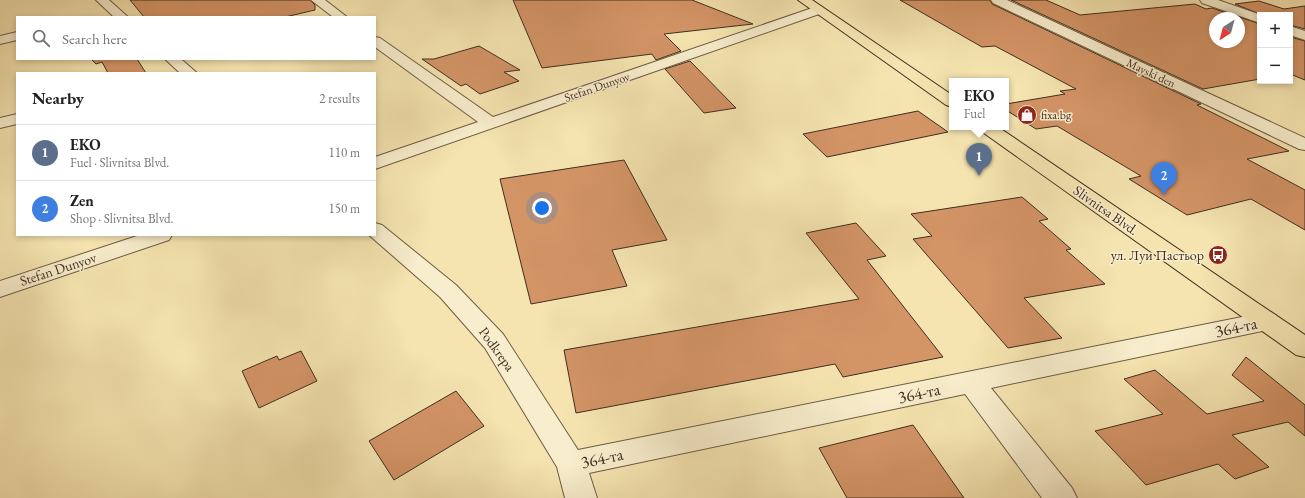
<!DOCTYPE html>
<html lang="en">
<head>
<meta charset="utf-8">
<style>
	:root { --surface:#fff; --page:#f2f2f2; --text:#202124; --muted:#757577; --line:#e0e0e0; --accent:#d93025 }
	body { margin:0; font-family:"EB Garamond",serif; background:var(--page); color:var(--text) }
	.controls { position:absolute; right:12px; top:12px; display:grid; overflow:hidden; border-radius:0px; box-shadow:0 2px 6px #0003 }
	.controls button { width:36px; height:36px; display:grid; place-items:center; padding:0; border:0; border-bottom:1px solid var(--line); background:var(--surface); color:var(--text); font:20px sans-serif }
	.compass { position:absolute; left:1209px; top:12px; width:36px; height:36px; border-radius:50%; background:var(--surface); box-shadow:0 2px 6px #0003; rotate:216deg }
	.you { position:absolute; left:542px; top:208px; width:14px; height:14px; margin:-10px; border:3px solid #fff; border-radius:50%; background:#1a73e8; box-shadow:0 0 0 6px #1a73e833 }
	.badge { display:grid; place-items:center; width:26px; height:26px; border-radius:50%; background:var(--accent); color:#fff; font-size:13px; font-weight:700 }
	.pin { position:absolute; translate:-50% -33px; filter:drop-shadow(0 1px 2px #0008) }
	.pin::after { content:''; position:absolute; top:21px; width:14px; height:12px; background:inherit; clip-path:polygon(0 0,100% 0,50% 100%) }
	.popup { position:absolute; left:949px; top:78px; width:60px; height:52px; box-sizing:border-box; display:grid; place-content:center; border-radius:0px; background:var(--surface); filter:drop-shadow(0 1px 3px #0005); font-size:13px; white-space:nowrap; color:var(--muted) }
	.popup b { font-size:15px; color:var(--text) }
	.popup::after { content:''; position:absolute; left:50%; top:100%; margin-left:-8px; border:8px solid transparent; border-top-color:var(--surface) }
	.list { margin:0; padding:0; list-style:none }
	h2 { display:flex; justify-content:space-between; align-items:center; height:52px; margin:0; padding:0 16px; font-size:17px }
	h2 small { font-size:13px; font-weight:400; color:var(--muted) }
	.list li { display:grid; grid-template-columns:26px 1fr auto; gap:12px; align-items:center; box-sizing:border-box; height:56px; padding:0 16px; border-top:1px solid var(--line) }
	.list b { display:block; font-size:15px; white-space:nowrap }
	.list p { margin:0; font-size:13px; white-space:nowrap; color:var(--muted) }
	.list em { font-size:13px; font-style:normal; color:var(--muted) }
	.icon { flex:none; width:22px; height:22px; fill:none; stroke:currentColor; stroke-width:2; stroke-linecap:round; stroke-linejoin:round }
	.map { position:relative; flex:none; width:1305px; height:498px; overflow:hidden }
	.search { position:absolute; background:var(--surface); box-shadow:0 2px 6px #0003; left:16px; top:16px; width:360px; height:44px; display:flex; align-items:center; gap:10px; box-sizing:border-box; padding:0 14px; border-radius:0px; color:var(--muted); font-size:15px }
	.panel { position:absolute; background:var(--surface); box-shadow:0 2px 6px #0003; left:16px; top:72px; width:360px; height:164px; border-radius:0px }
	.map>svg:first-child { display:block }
</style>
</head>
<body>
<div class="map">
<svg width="1305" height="498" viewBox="0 0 1305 498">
	<rect width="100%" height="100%" fill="#f5e4b0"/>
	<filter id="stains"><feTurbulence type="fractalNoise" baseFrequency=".005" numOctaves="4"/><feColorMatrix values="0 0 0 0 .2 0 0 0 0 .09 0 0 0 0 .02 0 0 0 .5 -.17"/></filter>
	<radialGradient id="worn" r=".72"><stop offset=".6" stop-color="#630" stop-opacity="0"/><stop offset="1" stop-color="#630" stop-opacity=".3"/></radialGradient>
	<path fill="#d39466" stroke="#402e20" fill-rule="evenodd" d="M 130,0 L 310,0 L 315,5 L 315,10 L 285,17 L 144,17 Z
		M 513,0 L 692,0 L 753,24 L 664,34 L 681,51 L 656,60 L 652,54 L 542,68 Z
		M 900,0 L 990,0 L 992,4 L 1201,104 L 1197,105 L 1289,151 L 1247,159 L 1305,190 L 1305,230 L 1251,199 L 1187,215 L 1129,179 L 1141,176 L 1057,126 L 1036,129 L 1006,110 L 1006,104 L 1065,94 L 1060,91 L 1076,89 L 995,46 L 982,47 Z
		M 1011,0 L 1046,0 L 1080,15 L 1195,4 L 1206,9 L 1212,8 L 1260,24 L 1260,79 L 1203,89 ZM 1215,18 L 1239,18 L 1239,42 L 1215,42 Z
		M 1259,1 L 1284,9 L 1305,6 L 1305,29 L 1290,25 L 1290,15 L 1262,15 L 1235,4 Z
		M 1290,37 L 1305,41 L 1305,80 L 1290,74 Z
		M 479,46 L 520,70 L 504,72 L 519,81 L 480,94 L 466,84 L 461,86 L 422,59 L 434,59 Z
		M 91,59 L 137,59 L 146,73 L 108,73 L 102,62 L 96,64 Z
		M 690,61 L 736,108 L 704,113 L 665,69 Z
		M 918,111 L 948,132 L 827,157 L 803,134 Z
		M 624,160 L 667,240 L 612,250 L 627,286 L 531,304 L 500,179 Z
		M 1022,197 L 1048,219 L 1039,221 L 1071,249 L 1066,250 L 1105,284 L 1024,298 L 1062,338 L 1008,348 L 913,239 L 932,236 L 911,214 Z
		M 856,223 L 886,256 L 867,260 L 943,357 L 843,377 L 835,364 L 576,413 L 564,350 L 859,299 L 806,233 Z
		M 301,351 L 317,381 L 259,408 L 242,371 L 277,356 L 279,360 Z
		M 1246,357 L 1305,405 L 1305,436 L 1288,422 L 1232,435 L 1269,467 L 1235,479 L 1218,464 L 1146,485 L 1095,431 L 1163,414 L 1124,379 L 1155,370 L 1207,414 L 1264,401 L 1232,375 Z
		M 456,391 L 484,426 L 394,480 L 369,441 Z
		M 913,425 L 964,498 L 847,498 L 819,448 Z"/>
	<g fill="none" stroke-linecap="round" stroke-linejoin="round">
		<defs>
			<path id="minor" d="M 96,0 L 109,0 L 128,17 L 114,17 Z
				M 311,0 L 325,0 L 347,17 L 333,17 Z
				M 991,0 L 1007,0 L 1305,138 L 1305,150 L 1299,149 L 993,3 Z
				M 1200,0 L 1218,0 L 1261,15 L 1260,23 L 1202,3 Z
				M 818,6 L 822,7 L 824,10 L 822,13 L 375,169 L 375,157 L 478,122 L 375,47 L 375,37 L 380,38 L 493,117 Z
				M 1290,26 L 1305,31 L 1305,40 L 1290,35 Z
				M 17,32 L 17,40 L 0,44 L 0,36 Z
				M 165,59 L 181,59 L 197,73 L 180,73 Z
				M 17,114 L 17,124 L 0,128 L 0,118 Z
				M 375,223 L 382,225 L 456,285 L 503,334 L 578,450 L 1267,312 L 1276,315 L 1279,321 L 1276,327 L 1267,330 L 991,388 L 1072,488 L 1077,498 L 1042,498 L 965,394 L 589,473 L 597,498 L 565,498 L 557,467 L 485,348 L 440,297 L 369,235 L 375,235 Z
				M 140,235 L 172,235 L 169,240 L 0,297 L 0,281 Z"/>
			<path id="primary" d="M 798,0 L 812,0 L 952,95 L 952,107 L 946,105 Z
				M 978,127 L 998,127 L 1305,335 L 1305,357 L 1296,355 L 981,131 Z"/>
		</defs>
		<use href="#minor" stroke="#6d5c44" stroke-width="2"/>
		<use href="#primary" stroke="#402e20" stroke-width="2"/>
		<use href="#minor" fill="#f8edcc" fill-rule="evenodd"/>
		<use href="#primary" fill="#f5e4b0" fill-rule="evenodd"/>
	</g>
	<defs>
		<symbol id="shop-disc" viewBox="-11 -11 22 22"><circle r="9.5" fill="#8f2418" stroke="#f8edcc"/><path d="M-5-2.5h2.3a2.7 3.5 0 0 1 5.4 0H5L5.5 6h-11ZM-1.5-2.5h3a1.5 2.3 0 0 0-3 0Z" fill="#fff"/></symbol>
		<symbol id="bus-disc" viewBox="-11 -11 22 22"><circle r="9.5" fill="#8f2418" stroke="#f8edcc"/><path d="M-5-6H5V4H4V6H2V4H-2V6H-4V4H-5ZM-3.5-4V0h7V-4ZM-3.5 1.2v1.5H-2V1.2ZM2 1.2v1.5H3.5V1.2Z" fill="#fff"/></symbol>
	</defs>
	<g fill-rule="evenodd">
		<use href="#shop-disc" x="1016" y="104" width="22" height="22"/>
		<use href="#bus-disc" x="1207" y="244" width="22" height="22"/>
	</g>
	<g text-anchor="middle" stroke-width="3" stroke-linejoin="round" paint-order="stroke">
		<g font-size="12" fill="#402e20" stroke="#f8edcc">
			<text transform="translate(1151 73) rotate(25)" y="4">Mayski den</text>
			<text transform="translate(597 87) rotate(-19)" y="4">Stefan Dunyov</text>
		</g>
		<g font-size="12" fill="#402e20" stroke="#f8edcc" text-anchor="start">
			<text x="1041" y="119">fixa.bg</text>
		</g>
		<g font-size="14" fill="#402e20" stroke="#f8edcc">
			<text transform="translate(1106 210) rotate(35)" y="5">Slivnitsa Blvd.</text>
			<text transform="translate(58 269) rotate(-18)" y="5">Stefan Dunyov</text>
			<text transform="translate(497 349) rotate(54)" y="5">Podkrepa</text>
		</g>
		<g font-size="14" fill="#402e20" stroke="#f8edcc" text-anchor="end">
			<text x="1204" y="260">ул. Луи Пастьор</text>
		</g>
		<g font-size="17" fill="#402e20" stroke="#f8edcc">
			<text transform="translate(1236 327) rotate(-12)" y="6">364-та</text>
			<text transform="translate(919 393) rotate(-12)" y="6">364-та</text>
			<text transform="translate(602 458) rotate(-12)" y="6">364-та</text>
		</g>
	</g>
	<rect width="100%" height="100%" filter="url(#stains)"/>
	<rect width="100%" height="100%" fill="url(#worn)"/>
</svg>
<div class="controls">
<button>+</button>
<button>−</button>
</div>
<svg class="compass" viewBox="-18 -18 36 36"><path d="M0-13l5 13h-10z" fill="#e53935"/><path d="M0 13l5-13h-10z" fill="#757577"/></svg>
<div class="you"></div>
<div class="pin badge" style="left:979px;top:176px;background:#5c6f8a">1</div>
<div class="popup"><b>EKO</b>Fuel</div>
<div class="pin badge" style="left:1164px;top:195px;background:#3f7fe0">2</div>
<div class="search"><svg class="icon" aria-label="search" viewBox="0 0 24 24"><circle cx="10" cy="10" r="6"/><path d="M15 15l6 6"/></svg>Search here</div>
<section class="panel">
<h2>Nearby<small>2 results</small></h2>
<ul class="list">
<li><span class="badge" style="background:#5c6f8a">1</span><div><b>EKO</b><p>Fuel · Slivnitsa Blvd.</p></div><em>110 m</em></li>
<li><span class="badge" style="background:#3f7fe0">2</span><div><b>Zen</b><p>Shop · Slivnitsa Blvd.</p></div><em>150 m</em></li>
</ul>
</section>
</div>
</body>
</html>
